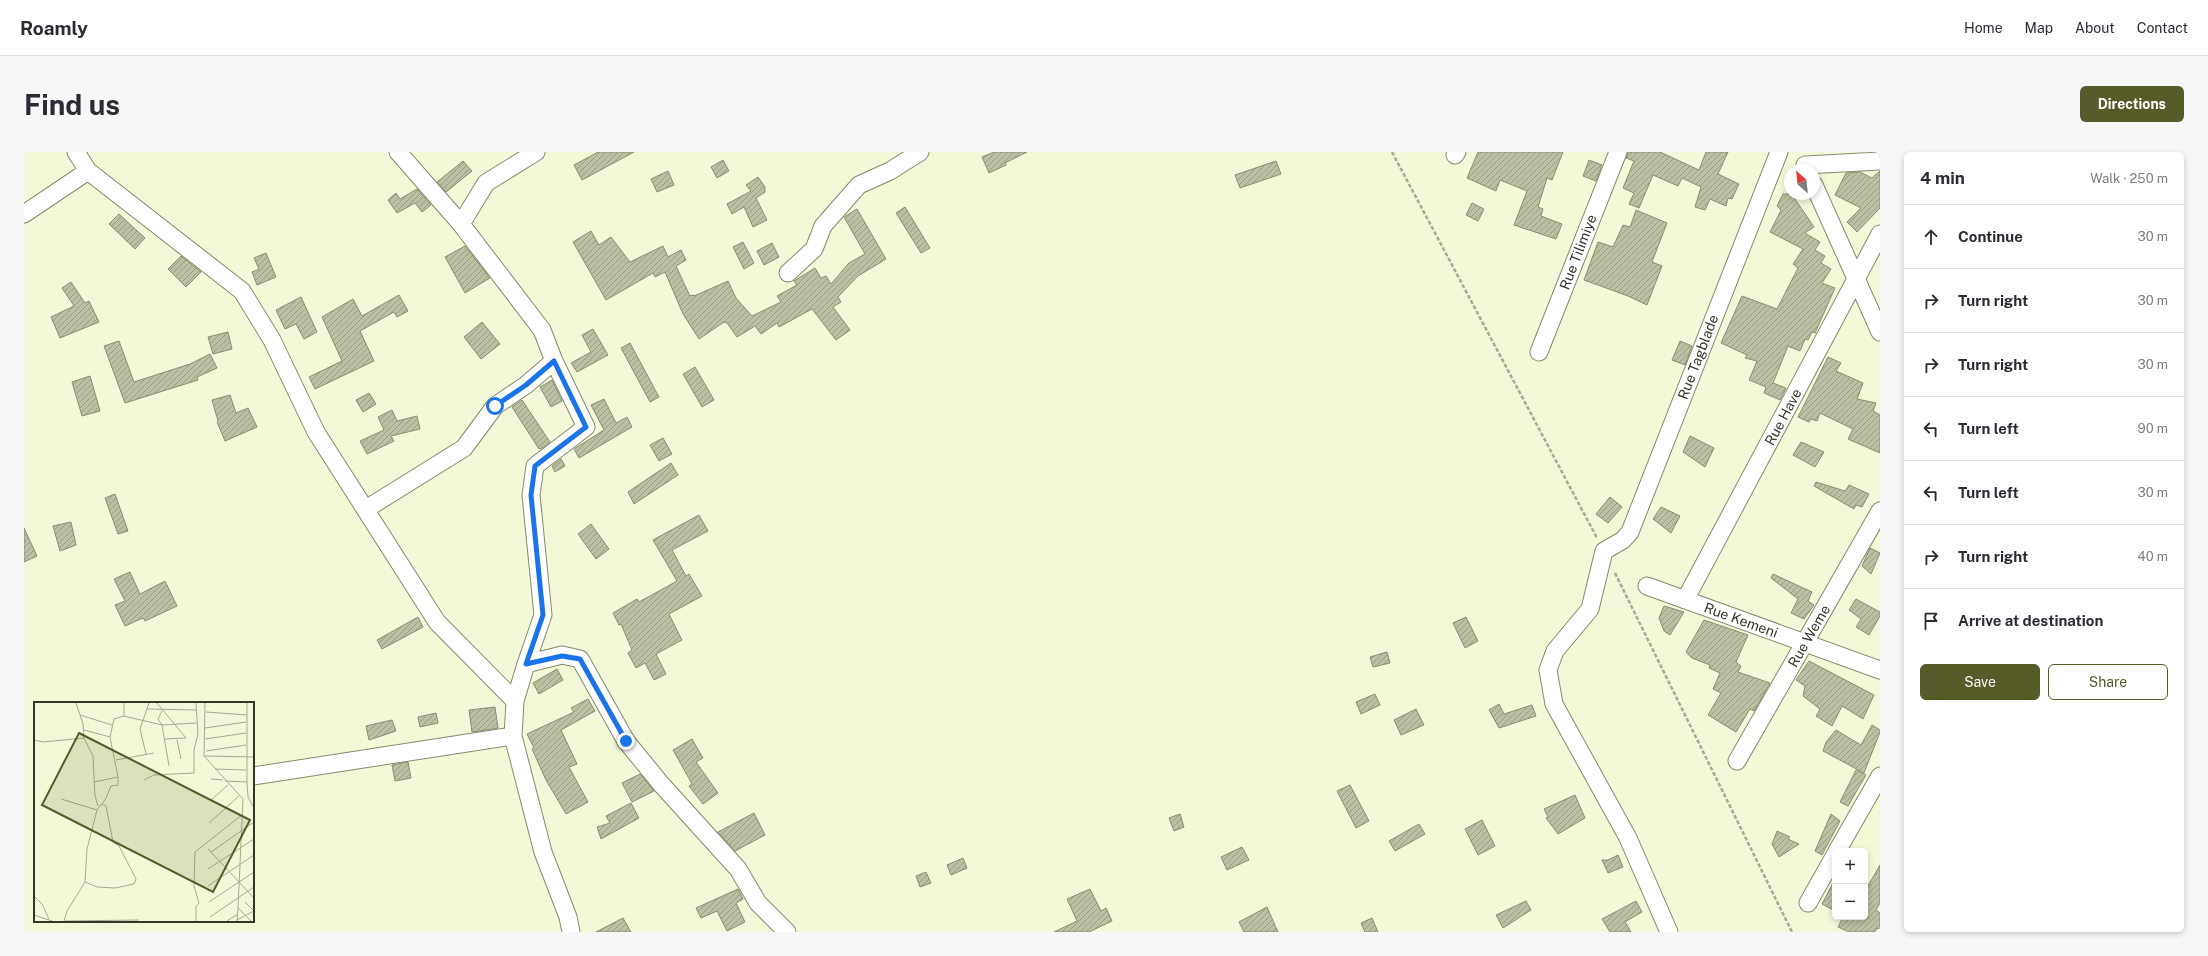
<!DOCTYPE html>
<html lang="en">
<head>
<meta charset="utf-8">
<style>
	:root { --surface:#fff; --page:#f7f7f7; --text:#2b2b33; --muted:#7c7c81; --line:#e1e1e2; --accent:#565b29 }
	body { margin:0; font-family:"Public Sans",sans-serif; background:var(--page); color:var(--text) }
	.controls { position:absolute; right:12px; bottom:12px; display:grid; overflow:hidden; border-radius:6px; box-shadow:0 2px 6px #0003 }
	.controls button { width:36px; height:36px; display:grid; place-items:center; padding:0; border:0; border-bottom:1px solid var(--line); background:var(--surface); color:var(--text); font:20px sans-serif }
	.compass { position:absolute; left:1760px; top:12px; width:36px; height:36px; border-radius:50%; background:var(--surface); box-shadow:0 2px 6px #0003; rotate:333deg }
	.stop { position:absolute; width:12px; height:12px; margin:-9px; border:3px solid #1a73e8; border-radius:50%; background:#fff }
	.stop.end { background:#1a73e8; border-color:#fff; box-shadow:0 1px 4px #0008 }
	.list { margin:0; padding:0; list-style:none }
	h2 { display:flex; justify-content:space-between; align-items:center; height:52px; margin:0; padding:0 16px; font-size:17px }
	h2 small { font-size:13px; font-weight:400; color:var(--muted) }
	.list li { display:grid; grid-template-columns:26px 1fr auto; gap:12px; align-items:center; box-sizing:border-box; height:64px; padding:0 16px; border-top:1px solid var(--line) }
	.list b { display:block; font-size:15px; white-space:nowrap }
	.list em { font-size:13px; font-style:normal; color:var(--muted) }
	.actions { display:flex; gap:8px; padding:12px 16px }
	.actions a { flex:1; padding:9px 0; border:1px solid var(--accent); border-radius:6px; text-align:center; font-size:14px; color:var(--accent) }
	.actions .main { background:var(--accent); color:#fff }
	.icon { flex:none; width:22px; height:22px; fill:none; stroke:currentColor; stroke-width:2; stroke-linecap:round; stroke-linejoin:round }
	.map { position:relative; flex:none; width:1856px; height:780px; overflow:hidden; border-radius:6px }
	header { display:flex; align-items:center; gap:24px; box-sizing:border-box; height:56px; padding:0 20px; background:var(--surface); border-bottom:1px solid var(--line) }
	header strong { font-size:19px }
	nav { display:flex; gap:22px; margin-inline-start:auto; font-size:14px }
	.intro { display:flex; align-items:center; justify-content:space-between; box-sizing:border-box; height:96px; padding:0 24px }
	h1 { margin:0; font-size:28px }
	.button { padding:10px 18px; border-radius:6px; background:var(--accent); color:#fff; font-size:14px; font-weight:700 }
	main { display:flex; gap:24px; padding:0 24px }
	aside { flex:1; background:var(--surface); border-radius:6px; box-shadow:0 2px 6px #0003 }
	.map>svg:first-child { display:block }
</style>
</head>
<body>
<header>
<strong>Roamly</strong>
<nav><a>Home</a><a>Map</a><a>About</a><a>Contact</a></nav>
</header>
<div class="intro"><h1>Find us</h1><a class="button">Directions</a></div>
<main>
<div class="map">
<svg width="1856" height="780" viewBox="0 0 1856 780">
	<defs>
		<pattern id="building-hatch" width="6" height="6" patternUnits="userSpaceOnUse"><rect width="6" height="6" fill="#bbc0a2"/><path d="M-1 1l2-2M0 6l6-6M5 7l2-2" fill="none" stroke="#999d84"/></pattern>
	</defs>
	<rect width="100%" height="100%" fill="#f3f8d9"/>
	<path fill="url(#building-hatch)" stroke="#898d71" d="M 574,0 L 610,0 L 558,28 L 550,13 Z
		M 970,0 L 1003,0 L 981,11 L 982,13 L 965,21 L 958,5 Z
		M 1454,0 L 1539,0 L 1528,28 L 1523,26 L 1514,55 L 1519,57 L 1517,64 L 1538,72 L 1532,87 L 1490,73 L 1503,39 L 1476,28 L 1472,39 L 1443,26 Z
		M 1604,0 L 1636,0 L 1675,18 L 1682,0 L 1704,0 L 1694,22 L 1715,32 L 1708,47 L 1704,46 L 1702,54 L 1686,47 L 1681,58 L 1671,55 L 1677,35 L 1658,26 L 1654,34 L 1629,23 L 1615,56 L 1605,52 L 1610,41 L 1599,36 L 1610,9 L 1602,6 Z
		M 699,8 L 705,19 L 693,26 L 687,15 Z
		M 1565,8 L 1578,13 L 1572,29 L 1559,24 Z
		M 439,9 L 448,19 L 422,40 L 413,30 Z
		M 1252,9 L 1257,22 L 1216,36 L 1211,23 Z
		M 644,19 L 650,33 L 633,40 L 627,27 Z
		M 1856,19 L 1856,56 L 1833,80 L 1823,70 L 1837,56 L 1811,43 L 1822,21 L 1836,20 L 1848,26 Z
		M 734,25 L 741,35 L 741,40 L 732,46 L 743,68 L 729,75 L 720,55 L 708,62 L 703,52 L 727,39 L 722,33 Z
		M 393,37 L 407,53 L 398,60 L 391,51 L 373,61 L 364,48 L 372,41 L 376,47 Z
		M 1759,42 L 1773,42 L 1771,47 L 1790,75 L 1781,81 L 1796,90 L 1791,98 L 1801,104 L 1797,111 L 1807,117 L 1798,131 L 1811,136 L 1791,181 L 1788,180 L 1784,188 L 1781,187 L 1776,199 L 1764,194 L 1749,231 L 1762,236 L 1756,248 L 1740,241 L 1742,235 L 1725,228 L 1733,209 L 1721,206 L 1723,203 L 1697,191 L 1718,144 L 1753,157 L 1774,116 L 1769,112 L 1779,97 L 1746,80 L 1757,58 L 1753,54 Z
		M 1448,51 L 1460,57 L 1454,69 L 1442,63 Z
		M 881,55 L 906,96 L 897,101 L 872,61 Z
		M 833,57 L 862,107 L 834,124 L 814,145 L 817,150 L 809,155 L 826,178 L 812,188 L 788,157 L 755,175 L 753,171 L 737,182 L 731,174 L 713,185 L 703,171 L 700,170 L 675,187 L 659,162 L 641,120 L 631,125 L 629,121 L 582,148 L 549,90 L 567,79 L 575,93 L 587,85 L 606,110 L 639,94 L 644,105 L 657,98 L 662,108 L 652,114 L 666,144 L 669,143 L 670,144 L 704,129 L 712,146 L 728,164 L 757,150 L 753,144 L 773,133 L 770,129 L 791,116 L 797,126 L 802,124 L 807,132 L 825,111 L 841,102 L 820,65 Z
		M 1612,58 L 1643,71 L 1628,110 L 1638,114 L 1623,153 L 1604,144 L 1560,128 L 1574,90 L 1589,95 L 1599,73 L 1606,75 Z
		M 95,62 L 121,86 L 111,97 L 85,72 Z
		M 719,90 L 730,111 L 720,117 L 709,95 Z
		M 748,91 L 755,105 L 740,113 L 733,99 Z
		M 441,94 L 466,126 L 441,141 L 421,105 Z
		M 242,101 L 252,125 L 233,133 L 228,120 L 235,117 L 230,106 Z
		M 157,104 L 177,120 L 162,135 L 144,117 Z
		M 47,130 L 61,151 L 65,149 L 75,170 L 36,186 L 27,165 L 50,154 L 38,136 Z
		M 375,143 L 384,159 L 373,165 L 370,160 L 336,179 L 350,209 L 291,237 L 285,225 L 318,209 L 298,165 L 329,147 L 338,164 Z
		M 277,145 L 293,180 L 280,187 L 272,172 L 261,177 L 252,158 Z
		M 458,170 L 476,192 L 457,207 L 440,185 Z
		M 569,177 L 584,203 L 553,220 L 547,211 L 567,200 L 558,183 Z
		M 204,180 L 208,197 L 189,202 L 184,185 Z
		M 95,189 L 110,230 L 166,212 L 186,202 L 193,216 L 173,225 L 174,228 L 101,251 L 80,194 Z
		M 1656,189 L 1668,194 L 1661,213 L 1648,208 Z
		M 606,191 L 635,245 L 626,250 L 597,196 Z
		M 1804,205 L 1817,211 L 1812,219 L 1839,231 L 1833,247 L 1852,251 L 1849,259 L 1856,263 L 1856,301 L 1824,287 L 1829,277 L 1796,261 L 1793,269 L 1787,267 L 1785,270 L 1774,265 Z
		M 671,215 L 690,248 L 678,255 L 659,222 Z
		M 66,224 L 76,259 L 58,264 L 48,230 Z
		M 528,228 L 538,249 L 527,255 L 516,235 Z
		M 345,241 L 352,252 L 339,260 L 332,248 Z
		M 206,243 L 212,261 L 224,256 L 233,275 L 201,289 L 193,270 L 194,269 L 188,248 Z
		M 580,247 L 592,271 L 603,265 L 608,275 L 555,306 L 550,297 L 580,278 L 567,253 Z
		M 498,248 L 526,290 L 518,296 L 515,297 L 488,255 Z
		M 368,258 L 373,269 L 393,264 L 396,277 L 367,284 L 370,289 L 343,302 L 336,289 L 360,278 L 354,265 Z
		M 1666,284 L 1690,296 L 1681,315 L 1659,300 Z
		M 639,286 L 648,302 L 635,309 L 626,293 Z
		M 1777,290 L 1800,300 L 1791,315 L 1769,303 Z
		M 537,307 L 541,314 L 531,320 L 528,314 Z
		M 647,311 L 654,323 L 610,352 L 604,340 Z
		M 1792,330 L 1821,339 L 1825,333 L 1845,342 L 1838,355 L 1832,353 L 1830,357 L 1790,334 Z
		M 91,342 L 104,379 L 94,382 L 81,346 Z
		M 1586,345 L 1598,355 L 1584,371 L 1572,362 Z
		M 1637,355 L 1656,364 L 1647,381 L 1629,367 Z
		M 675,363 L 684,379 L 648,398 L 662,424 L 665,422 L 678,444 L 645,462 L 658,488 L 632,502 L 642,522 L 630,528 L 621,511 L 612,516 L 604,501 L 608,498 L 597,472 L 595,473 L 589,461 L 613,447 L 615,450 L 653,429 L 629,388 Z
		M 47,370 L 52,393 L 36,399 L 29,374 Z
		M 567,372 L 585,397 L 572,407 L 554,382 Z
		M 0,376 L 13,404 L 0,410 Z
		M 1846,396 L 1856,401 L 1847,422 L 1838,414 Z
		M 106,420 L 116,442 L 141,429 L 153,454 L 121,469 L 119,466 L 101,474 L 91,453 L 101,449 L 90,427 Z
		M 1749,422 L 1788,440 L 1784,449 L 1790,453 L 1780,467 L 1767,461 L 1774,447 L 1747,426 Z
		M 1832,447 L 1856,460 L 1856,464 L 1845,483 L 1832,475 L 1837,467 L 1825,458 Z
		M 1640,454 L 1660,460 L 1646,483 L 1640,479 L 1635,466 Z
		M 394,465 L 399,475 L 358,497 L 353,488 Z
		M 1442,465 L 1454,489 L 1441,496 L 1429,471 Z
		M 1680,468 L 1724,483 L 1712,510 L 1717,514 L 1714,520 L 1746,531 L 1730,559 L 1726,557 L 1712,580 L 1684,563 L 1697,541 L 1689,537 L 1696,521 L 1685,516 L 1686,513 L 1668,506 L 1662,500 Z
		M 1363,500 L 1366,511 L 1349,515 L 1346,505 Z
		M 1785,509 L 1850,543 L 1839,567 L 1818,554 L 1808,574 L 1792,564 L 1796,557 L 1779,544 L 1781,534 L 1772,528 Z
		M 533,517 L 539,528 L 515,542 L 509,531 Z
		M 1351,542 L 1356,553 L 1337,562 L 1332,550 Z
		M 564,547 L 571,559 L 537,578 L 553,612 L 545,615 L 564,650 L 542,662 L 522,628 L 508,597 L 510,596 L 503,582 L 550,560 L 547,556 Z
		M 1475,552 L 1480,562 L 1508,553 L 1512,564 L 1475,576 L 1465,558 Z
		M 471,555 L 474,576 L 448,580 L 445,558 Z
		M 1392,557 L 1400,573 L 1377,583 L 1370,568 Z
		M 412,561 L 414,571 L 396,575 L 394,565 Z
		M 368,568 L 372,579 L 345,588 L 342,574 Z
		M 1848,573 L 1856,578 L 1856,580 L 1840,621 L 1799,599 L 1802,590 L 1812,578 L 1837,593 Z
		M 668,587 L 679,606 L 672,610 L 694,641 L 679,652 L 665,634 L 668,632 L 649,598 Z
		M 384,610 L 387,626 L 371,629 L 368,613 Z
		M 1832,618 L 1842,623 L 1824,654 L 1816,650 Z
		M 616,622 L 630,639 L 608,650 L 598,631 Z
		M 1326,633 L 1345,669 L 1332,676 L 1313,639 Z
		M 1551,643 L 1561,666 L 1534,682 L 1522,666 L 1524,665 L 1520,657 Z
		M 607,651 L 615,666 L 577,687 L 573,675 L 586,671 L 582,664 Z
		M 730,661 L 741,683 L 711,699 L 694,680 Z
		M 1156,662 L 1160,675 L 1150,679 L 1145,666 Z
		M 1807,662 L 1816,669 L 1798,703 L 1791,699 Z
		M 1458,668 L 1471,694 L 1454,703 L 1441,677 Z
		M 1395,672 L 1401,682 L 1371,699 L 1365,689 Z
		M 1753,679 L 1766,685 L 1764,687 L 1775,692 L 1755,705 L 1748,692 Z
		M 1218,695 L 1225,708 L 1203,718 L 1197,705 Z
		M 1594,703 L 1599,715 L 1584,721 L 1578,708 L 1584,708 Z
		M 939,706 L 943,716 L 927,723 L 923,713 Z
		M 1856,713 L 1856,751 L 1852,758 L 1856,761 L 1856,777 L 1853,776 L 1851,780 L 1825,780 L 1814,775 L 1819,765 L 1841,765 L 1841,739 Z
		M 902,720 L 907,731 L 896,735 L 892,724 Z
		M 1811,727 L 1811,759 L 1798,752 Z
		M 714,737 L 719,747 L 712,751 L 721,770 L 703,779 L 693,759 L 677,766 L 672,756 Z
		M 1066,737 L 1077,759 L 1082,756 L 1088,769 L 1065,780 L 1030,780 L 1053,769 L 1043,747 Z
		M 1502,749 L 1507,758 L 1479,776 L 1472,763 Z
		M 1612,749 L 1618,760 L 1601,770 L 1607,780 L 1586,780 L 1578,767 Z
		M 1243,755 L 1254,780 L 1220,780 L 1215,770 Z
		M 599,766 L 607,780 L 572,780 Z
		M 1348,766 L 1354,780 L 1341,780 L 1337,771 Z"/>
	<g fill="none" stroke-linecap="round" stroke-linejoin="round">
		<defs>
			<path id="minor" d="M 52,0 L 64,19 L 218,139 L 248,188 L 292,280 L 413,470 L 491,549
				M 1431,3 L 1433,0
				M 1781,13 L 1856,9
				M 1790,33 L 1856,180
				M 0,62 L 64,19
				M 437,72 L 462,31 L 512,0
				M 764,121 L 790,97 L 799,74 L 835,33 L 866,19 L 896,0
				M 1515,200 L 1594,0
				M 530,209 L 562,275 L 511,314 L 507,343 L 519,463 L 502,512 L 491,549 L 489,584 L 519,700 L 544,765 L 547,780
				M 342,357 L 440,296 L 471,254 L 502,233 L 530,209 L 518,178 L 437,72 L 374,0
				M 1623,434 L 1856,518
				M 1661,448 L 1856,82
				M 502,512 L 538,503 L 556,507 L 602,589 L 637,632 L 714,717 L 734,751 L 763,780
				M 1713,609 L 1856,359
				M 229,624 L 489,584
				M 1813,699 L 1856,624
				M 1784,751 L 1811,703
				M 1645,780 L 1604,686 L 1530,552 L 1524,518 L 1531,499 L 1566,457 L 1580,399 L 1599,388 L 1606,380 L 1755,0"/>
		</defs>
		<use href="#minor" stroke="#868a6e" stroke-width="19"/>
		<path stroke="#a8ab94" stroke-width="2.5" stroke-dasharray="4 2" stroke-linecap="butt" d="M 1368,0 L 1573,386
			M 1591,421 L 1768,780"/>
		<use href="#minor" stroke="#fff" stroke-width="17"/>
	</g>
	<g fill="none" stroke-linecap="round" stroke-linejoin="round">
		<path stroke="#1a73e8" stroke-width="5" d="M 471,254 L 502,233 L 530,209 L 562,275 L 511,314 L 507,343 L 519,463 L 502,512 L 538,504 L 556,507 L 602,589"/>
	</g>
	<g text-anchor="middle" stroke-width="3.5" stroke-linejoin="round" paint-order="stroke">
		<g font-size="14" fill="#34362a" stroke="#fff">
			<text transform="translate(1554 100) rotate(-69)" y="5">Rue Tilimiye</text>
			<text transform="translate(1674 205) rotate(-69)" y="5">Rue Tagblade</text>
			<text transform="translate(1759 265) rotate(-62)" y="5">Rue Have</text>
			<text transform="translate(1717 468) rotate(20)" y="5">Rue Kemeni</text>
			<text transform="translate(1785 484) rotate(-60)" y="5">Rue Weme</text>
		</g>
	</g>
	<g transform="translate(10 550)">
		<rect width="220" height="220" fill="#f3f8d9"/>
		<path fill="none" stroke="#a7aa93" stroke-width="1" d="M 42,1 L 49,22 L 50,36 L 59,54 L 61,94 L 64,104M 123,1 L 152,36 L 131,37M 171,1 L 170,54 L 209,97M 213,1 L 213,80 L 214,95 L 220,106M 113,7 L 162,8M 128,9 L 124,17 L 128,23 L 135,64M 172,10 L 213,13M 46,13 L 78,23M 90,14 L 128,23 L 162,21M 171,26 L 212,20M 50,28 L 76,35M 171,37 L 212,31M 0,38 L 9,40 L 50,36M 143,38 L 147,57M 172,49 L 212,43M 112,52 L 106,27 L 115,1M 171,54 L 220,55M 82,58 L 120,51M 181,67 L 212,68M 177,77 L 189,78M 110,78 L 120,73 L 160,71 L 160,48 L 164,32 L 162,1M 191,79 L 213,80M 60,80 L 84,75 L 76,35 L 80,17 L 90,14 L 90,1M 27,97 L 63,108M 209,97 L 204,206 L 217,219M 177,98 L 194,83M 175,121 L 205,94M 174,147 L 220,196M 177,150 L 220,120M 174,167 L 220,137M 51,180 L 63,185 L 81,186 L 100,182 L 102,177 L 85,144 L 79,140 L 72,104 L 68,102M 174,184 L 220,153M 0,194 L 8,202 L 15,217M 175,200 L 220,170M 0,213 L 18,219M 176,215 L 220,185M 203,218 L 220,209 L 211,200M 30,219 L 33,209 L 51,180 L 53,147 L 63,108 L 71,98 L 77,84 L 84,83 L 84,75M 31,219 L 105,218M 162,219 L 162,205 L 165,201 L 160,184 L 161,150 L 209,112M 193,219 L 204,212M 203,219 L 204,206"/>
		<path fill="#565b29" fill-opacity="0.15" stroke="#565b29" stroke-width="2" d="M 45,31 L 216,118 L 179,190 L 8,103 Z"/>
		<rect width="220" height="220" fill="none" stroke="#34362a" stroke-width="2"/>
	</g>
</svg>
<div class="controls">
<button>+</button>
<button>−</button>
</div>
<svg class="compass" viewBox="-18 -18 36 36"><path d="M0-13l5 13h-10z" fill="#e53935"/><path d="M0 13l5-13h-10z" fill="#7c7c81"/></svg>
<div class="stop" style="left:471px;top:254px"></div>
<div class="stop end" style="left:602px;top:589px"></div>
</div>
<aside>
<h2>4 min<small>Walk · 250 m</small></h2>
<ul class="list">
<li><svg class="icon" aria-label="ahead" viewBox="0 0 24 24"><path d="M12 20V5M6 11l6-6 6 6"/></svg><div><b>Continue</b></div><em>30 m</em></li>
<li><svg class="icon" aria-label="right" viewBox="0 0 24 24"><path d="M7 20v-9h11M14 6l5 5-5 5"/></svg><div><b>Turn right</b></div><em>30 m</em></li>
<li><svg class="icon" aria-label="right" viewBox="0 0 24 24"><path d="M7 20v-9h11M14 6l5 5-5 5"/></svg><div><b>Turn right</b></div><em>30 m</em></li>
<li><svg class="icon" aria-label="left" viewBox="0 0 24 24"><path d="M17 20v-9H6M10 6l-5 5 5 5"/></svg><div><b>Turn left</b></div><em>90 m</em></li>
<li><svg class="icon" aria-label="left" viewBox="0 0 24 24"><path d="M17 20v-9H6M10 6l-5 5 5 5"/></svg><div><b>Turn left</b></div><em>30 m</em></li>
<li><svg class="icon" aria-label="right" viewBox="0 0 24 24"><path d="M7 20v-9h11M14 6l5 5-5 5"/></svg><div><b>Turn right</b></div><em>40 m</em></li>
<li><svg class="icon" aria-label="arrive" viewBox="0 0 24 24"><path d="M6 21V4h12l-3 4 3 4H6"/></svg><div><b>Arrive at destination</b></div></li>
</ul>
<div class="actions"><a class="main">Save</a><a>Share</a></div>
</aside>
</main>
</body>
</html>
